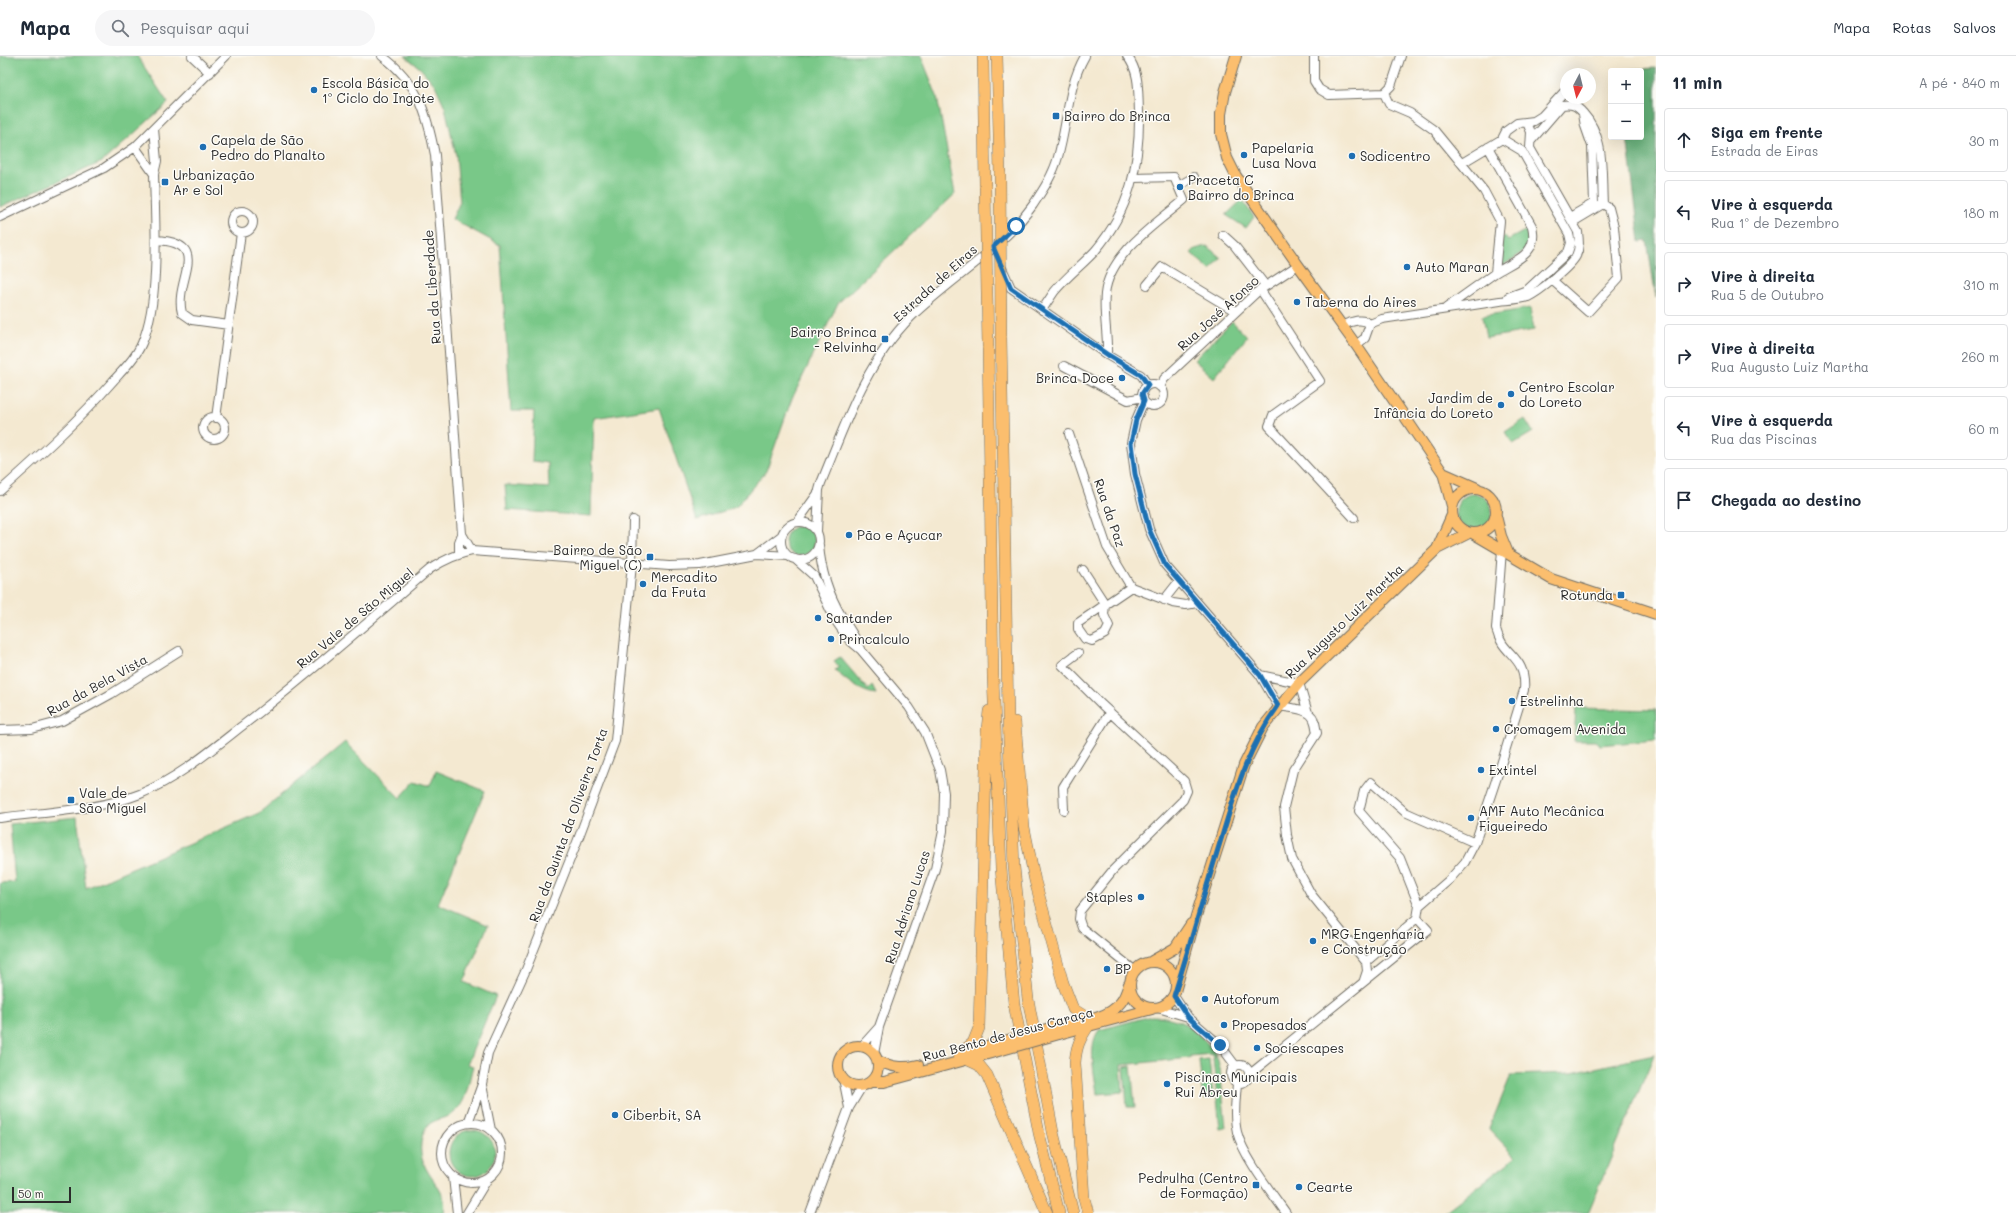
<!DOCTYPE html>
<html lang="pt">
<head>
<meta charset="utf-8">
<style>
	:root { --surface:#fff; --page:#f6f6f7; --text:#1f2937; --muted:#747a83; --line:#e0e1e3 }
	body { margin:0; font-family:Mali,sans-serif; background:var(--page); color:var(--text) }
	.controls { position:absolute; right:12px; top:12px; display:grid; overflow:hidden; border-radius:4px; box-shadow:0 4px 16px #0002 }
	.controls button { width:36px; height:36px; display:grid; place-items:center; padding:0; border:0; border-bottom:1px solid var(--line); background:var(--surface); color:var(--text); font:20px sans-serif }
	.compass { position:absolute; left:1560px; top:12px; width:36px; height:36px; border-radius:50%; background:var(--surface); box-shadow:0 4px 16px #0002; rotate:187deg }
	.scale { position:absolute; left:12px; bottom:10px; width:59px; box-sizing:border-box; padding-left:4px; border:2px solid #2b2b2b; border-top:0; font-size:11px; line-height:14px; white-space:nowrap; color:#2b2b2b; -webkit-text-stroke:3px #fdfcf7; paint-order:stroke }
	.stop { position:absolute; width:12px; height:12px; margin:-9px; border:3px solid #1f6fb2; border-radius:50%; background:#fff }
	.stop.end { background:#1f6fb2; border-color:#fff; box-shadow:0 1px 4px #0008 }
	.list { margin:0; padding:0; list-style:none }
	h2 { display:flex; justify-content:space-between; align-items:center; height:52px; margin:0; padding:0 16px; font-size:17px }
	h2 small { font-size:13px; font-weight:400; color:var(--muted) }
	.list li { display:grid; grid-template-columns:26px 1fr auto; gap:12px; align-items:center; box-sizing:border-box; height:64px; margin:0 8px 8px; padding:0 8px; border:1px solid var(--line); border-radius:4px }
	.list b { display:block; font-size:15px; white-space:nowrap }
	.list p { margin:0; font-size:13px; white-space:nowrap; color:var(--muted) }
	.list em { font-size:13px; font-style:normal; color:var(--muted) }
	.icon { flex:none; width:22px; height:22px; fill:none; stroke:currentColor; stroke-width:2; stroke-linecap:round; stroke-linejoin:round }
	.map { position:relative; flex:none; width:1656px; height:1157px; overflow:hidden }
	header { display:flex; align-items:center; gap:24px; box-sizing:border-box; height:56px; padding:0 20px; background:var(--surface); border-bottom:1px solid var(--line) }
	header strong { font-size:19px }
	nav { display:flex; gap:22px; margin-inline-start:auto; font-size:14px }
	.search { width:280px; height:36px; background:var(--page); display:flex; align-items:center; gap:10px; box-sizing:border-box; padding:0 14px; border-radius:22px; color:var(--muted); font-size:15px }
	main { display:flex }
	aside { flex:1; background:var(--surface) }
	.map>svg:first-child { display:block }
</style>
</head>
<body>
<header>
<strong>Mapa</strong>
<div class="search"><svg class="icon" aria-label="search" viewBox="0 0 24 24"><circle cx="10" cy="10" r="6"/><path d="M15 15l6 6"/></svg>Pesquisar aqui</div>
<nav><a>Mapa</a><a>Rotas</a><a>Salvos</a></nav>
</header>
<main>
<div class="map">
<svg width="1656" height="1157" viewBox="0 0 1656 1157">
	<rect width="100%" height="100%" fill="#fdfcf7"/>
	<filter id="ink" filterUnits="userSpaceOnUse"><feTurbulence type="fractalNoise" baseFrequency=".025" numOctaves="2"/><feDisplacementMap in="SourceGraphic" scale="8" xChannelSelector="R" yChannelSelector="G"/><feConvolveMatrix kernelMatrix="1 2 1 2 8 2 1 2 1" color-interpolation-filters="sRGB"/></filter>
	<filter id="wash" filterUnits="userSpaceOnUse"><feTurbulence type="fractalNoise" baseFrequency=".012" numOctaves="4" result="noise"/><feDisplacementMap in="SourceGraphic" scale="16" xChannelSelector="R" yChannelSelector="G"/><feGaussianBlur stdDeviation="0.9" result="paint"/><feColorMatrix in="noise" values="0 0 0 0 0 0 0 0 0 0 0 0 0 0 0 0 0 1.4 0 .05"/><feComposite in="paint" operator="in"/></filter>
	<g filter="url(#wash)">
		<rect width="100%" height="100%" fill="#f4e9d1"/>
		<path fill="#79c888" stroke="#527a5a" d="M 0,0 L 137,0 L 168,47 L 102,106 L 0,151 Z
			M 405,0 L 921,0 L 937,40 L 955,138 L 838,247 L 791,345 L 766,415 L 736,451 L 697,464 L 659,352 L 594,362 L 591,460 L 507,454 L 505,429 L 549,432 L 548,407 L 532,405 L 534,355 L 511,355 L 500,189 L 452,163 L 460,146 L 456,99 L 445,51 L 435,29 L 420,12 Z
			M 1242,144 L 1254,161 L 1246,172 L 1226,159 Z
			M 1530,172 L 1532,180 L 1528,193 L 1499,212 L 1502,182 L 1505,180 L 1508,184 Z
			M 1207,190 L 1221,202 L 1210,214 L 1191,197 L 1195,193 Z
			M 1530,252 L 1534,274 L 1486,282 L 1482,260 Z
			M 1232,265 L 1247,281 L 1214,322 L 1194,304 Z
			M 1525,363 L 1533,376 L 1513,388 L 1505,376 Z
			M1456 456a18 18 0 1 1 36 0a18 18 0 1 1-36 0Z
			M785 485a15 15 0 1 1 30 0a15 15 0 1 1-30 0Z
			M 840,601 L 868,634 L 872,630 L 876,638 C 862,637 845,624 835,614 L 839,611 L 834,605 Z
			M 1576,652 L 1656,654 L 1656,684 L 1600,689 L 1595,685 L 1574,685 Z
			M 345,686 L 400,742 L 415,725 L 430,730 L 436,715 L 485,735 L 438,848 L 488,869 L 464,926 L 496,940 L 467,1008 L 473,1010 C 469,1023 467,1044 457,1054 C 444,1068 425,1057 421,1087 C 417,1119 450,1130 444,1157 L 0,1157 L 0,827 L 15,826 L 10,768 L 77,761 L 86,832 L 259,757 Z
			M 1151,960 C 1183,960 1199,975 1217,1000 L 1213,1000 L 1212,998 L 1190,1000 L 1190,1002 L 1121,1009 L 1123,1036 L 1097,1038 C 1095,1019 1087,990 1099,974 Z
			M 1654,999 L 1588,1157 L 1443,1157 L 1516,1101 L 1489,1073 L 1511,1019 L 1572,1017 Z
			M 1217,1001 L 1220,1013 L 1226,1072 L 1220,1073 L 1213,1002 Z
			M 1209,1003 L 1211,1022 L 1201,1023 L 1199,1004 Z
			M 1131,1010 L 1135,1051 L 1127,1051 L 1124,1011 Z
			M 1211,1023 L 1213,1042 L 1203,1043 L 1201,1024 Z
			M449 1097a23 23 0 1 1 46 0a23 23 0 1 1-46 0Z"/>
		<path fill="#62ac74" stroke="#466c50" d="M 1656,12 L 1656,242 L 1647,185 L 1640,186 L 1627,81 L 1641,81 L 1641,15 L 1618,14 Z"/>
	</g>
	<g filter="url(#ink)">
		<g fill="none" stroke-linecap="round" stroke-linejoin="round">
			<defs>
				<path id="minor" d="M 192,0 L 210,17
					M 382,0 C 418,26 427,57 435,99 L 462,478 L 459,486 L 459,498
					M 1314,0 L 1314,25 L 1319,33 L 1329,39 L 1384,37 L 1391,30 L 1401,0
					M 1384,37 L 1389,48 L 1410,57 L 1434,74 L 1484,135 L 1500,165 L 1495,217 L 1446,252
					M 1502,83 L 1522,95 L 1527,104 L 1569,178 L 1571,187 L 1568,196 L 1527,234 L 1508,241
					M 1531,85 L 1562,49 C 1572,47 1577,50 1583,57 C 1606,82 1601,117 1603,148
					M 135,91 L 154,118
					M 1488,91 L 1532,170 C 1539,198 1516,204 1495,217
					M 1462,107 L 1502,83 L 1506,75 L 1517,67 L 1534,65 L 1542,60 L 1564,36
					M 1178,130 L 1194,121
					M231 166a11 11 0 1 1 22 0a11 11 0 1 1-22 0Z
					M 0,161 L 104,112 L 135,91 L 226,0
					M 1570,161 L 1594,147 L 1592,90 L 1585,70 L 1583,58
					M 1223,179 L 1234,189 L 1265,229
					M 156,184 C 214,187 173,224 182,257 L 192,264 L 229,269
					M 1002,212 L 1011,232 L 1107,299 L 1141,319 L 1148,329
					M 1552,224 L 1588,256 L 1619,222 L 1614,171 L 1609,152 L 1603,148 L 1573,166
					M 1147,229 L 1162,211 L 1235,255
					M 1260,233 L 1320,325 L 1273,359 L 1269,370 L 1354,462
					M 1042,254 C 1046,248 1050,242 1054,236 C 1066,221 1082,209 1095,195 C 1130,154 1140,108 1139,56 C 1138,36 1140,16 1127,0
					M 1370,268 L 1382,263 L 1500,245 C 1509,244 1518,244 1528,241 C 1539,236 1570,211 1576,200 C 1580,192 1579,184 1578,176 L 1530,92 L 1531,76 L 1527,67
					M 1342,269 C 1352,266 1361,261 1370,268
					M 1356,289 L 1365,282 L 1370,268
					M 1107,299 C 1108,279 1103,258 1105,238 C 1109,198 1156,168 1184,144 L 1174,121 L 1134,122
					M 1064,310 L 1128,344 L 1143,341
					M1142 339a11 11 0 1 1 22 0a11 11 0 1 1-22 0Z
					M 1160,331 L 1164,323 L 1257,236 L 1298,209
					M 1144,345 L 1136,364 L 1131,387 L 1135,418 L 1149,473 L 1165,509 L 1260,619 L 1278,650 C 1289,652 1310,652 1314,664 C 1316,668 1316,673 1317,677 L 1293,714 L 1284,751 L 1287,779 L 1292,803 L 1311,838 L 1366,906 L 1367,915 L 1364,924
					M203 372a11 11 0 1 1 22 0a11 11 0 1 1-22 0Z
					M 216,362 L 241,177
					M 1069,378 L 1107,491 L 1131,531 L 1173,547 L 1186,549 L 1197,547
					M 0,435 C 39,400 79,364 113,325 C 124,313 136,301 142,287 C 161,243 155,166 154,118 L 157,105 L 154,73
					M 798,465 L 818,437
					M781 485a19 19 0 1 1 38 0a19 19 0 1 1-38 0Z
					M 817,475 L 819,434 L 821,427 C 845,369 865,307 911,261 C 950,223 1001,194 1033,149 C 1043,134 1053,119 1058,101 C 1068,67 1067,31 1085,0
					M 462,478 L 472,495
					M 819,489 C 821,515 829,539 842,561 C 849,572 856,582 861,593
					M 757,498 L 781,480
					M 795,503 L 814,520 L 835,564 L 849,584 L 861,594 L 909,651 L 925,676 L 940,714 L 944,737 L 943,775 L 935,813 L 879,971 L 874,998
					M 1083,514 L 1105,548 L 1104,559 L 1109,570 L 1105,578 L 1092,585 L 1085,583 L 1078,573 L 1078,567 L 1131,531
					M 1164,544 L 1179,525
					M 1078,597 L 1062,609 L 1102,649 L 1184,725 L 1187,735 L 1183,744 L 1113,814 L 1080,855 L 1079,863 L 1082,872 L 1134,914
					M 1260,619 L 1299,627 L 1308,657
					M 0,674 L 32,673 L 62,665 L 111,638 L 179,595
					M 1064,754 L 1063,731 L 1110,656
					M 0,762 C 43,756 100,754 140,738 C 178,722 210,695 242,670 C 307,620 368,566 430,513 C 444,504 456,498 472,495 L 669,510 L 700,509 L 757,498 L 788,500
					M 1419,850 L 1400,802 L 1359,755 L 1364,735 L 1371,726 L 1405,756 L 1475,787
					M 1417,862 L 1419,850 L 1449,824 L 1465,806 L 1475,787 L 1499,715 L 1524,634 C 1527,599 1503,601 1496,573 L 1502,494
					M 1366,906 L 1417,862
					M 1174,940 L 1188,961 L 1220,989 L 1235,1009
					M 1158,952 L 1188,961
					M 861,991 L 879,971
					M1231 1018a9 9 0 1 1 18 0a9 9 0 1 1-18 0Z
					M 1250,1018 L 1428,874 L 1417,862
					M 843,1022 L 849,1052
					M 1237,1027 C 1236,1043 1233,1060 1237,1076 C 1243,1100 1272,1137 1286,1157
					M 482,1029 L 491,1074
					M442 1097a30 30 0 1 1 60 0a30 30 0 1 1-60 0Z
					M 468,1067 L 482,1028 L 488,997 L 525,916 L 577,786 L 615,685 L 632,508 L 633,464
					M 453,1121 L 457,1157
					M 467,1157 L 487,1124
					M 810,1157 L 849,1052 L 863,1029"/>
				<path id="major" d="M 1236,0 L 1225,36 L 1221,58 L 1221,78 L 1227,102 L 1236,120 L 1298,209 L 1356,289 L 1443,417 L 1452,450
					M 1443,417 L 1477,432
					M1452 455a22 22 0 1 1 44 0a22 22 0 1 1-44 0Z
					M 1496,460 L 1501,480 L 1508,497
					M 1474,478 L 1551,523 L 1656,558
					M 1437,493 L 1452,459
					M 1152,905 L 1175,892 L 1191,868
					M1130 929a23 23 0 1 1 46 0a23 23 0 1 1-46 0Z
					M 1176,932 L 1196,860 L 1244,709 L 1263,671 L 1299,627 L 1437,493 L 1469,477
					M 1057,970 C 1077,966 1108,964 1121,946 C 1125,941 1127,934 1129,928
					M 1059,978 L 1152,953
					M838 1010a20 20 0 1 1 40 0a20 20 0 1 1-40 0Z
					M 960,998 L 994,988
					M 878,1005 C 892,1011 902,1013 918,1009
					M 870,1026 L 884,1026 L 995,996"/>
				<path id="highway" d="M 983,0 L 985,131
					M 997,0 L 1000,118
					M 1001,280 L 1008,661 L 1014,811 L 1028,943 L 1053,1076 L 1073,1157
					M 988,291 L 993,621 L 1001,813 L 1014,948 L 1039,1077 L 1059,1157
					M 1015,666 L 1024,771 L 1035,825 L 1063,927 L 1073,953 L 1089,963
					M 958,999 L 973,987 L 979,972 L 987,673 L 989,655
					M 966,1003 L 979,1009 L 987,1019 L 1047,1157
					M 1088,1157 L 1084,1142 L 1075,1007 C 1076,991 1080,982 1089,969"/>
			</defs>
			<use href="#minor" stroke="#716e65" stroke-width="10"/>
			<use href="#major" stroke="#716e65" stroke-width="12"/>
			<use href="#highway" stroke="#716e65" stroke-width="12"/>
			<use href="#minor" stroke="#fff" stroke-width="8"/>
			<use href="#major" stroke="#fbbe6e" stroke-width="10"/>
			<use href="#highway" stroke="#fbbe6e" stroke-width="11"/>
			<defs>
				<path id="major-bridge" d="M 994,988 L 1057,970
					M 995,996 L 1059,978"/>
				<path id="highway-bridge" d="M 1000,118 L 1001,280
					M 985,131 L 988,291"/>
			</defs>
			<use href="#major-bridge" stroke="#716e65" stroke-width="12" stroke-linecap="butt"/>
			<use href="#highway-bridge" stroke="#716e65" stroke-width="12" stroke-linecap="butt"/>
			<use href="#major-bridge" stroke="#fbbe6e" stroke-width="10"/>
			<use href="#highway-bridge" stroke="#fbbe6e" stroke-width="11"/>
		</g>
	</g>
	<g fill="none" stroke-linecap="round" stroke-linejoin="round" filter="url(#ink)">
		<path stroke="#1f6fb2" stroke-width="5" d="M 1016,170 L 993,191 L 1011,232 L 1108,299 L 1141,319 L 1148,329 L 1142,338 L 1144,345 L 1136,364 L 1131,387 L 1135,418 L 1149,473 L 1165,509 L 1260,619 L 1278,650 C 1249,690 1237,731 1223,777 C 1206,831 1191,886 1174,940 L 1188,961 L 1220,989"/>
	</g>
	<g fill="#1f6fb2" stroke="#fdfcf7" stroke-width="1.5">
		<circle cx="314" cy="34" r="4"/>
		<rect x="1052" y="56" width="8" height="8" rx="2"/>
		<circle cx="203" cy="91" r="4"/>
		<circle cx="1244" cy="99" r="4"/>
		<circle cx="1352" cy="100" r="4"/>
		<rect x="161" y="122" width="8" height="8" rx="2"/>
		<circle cx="1180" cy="131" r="4"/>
		<circle cx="1407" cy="211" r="4"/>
		<circle cx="1297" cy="246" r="4"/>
		<rect x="881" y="279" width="8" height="8" rx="2"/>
		<circle cx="1122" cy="322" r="4"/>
		<circle cx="1511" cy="338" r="4"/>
		<circle cx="1501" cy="349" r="4"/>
		<circle cx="849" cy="479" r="4"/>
		<rect x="646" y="497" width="8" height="8" rx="2"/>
		<circle cx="643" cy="528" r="4"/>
		<rect x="1617" y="535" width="8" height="8" rx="2"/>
		<circle cx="818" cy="562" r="4"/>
		<circle cx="831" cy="583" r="4"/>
		<circle cx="1512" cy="645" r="4"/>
		<circle cx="1496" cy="673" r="4"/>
		<circle cx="1481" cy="714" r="4"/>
		<rect x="67" y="740" width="8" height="8" rx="2"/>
		<circle cx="1471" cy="762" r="4"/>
		<circle cx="1141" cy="841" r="4"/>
		<circle cx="1313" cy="885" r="4"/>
		<circle cx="1107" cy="913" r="4"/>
		<circle cx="1205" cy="943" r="4"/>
		<circle cx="1224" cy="969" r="4"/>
		<circle cx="1257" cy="992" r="4"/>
		<circle cx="1167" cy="1028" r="4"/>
		<circle cx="615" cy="1059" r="4"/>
		<rect x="1252" y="1125" width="8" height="8" rx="2"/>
		<circle cx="1299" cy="1131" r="4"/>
	</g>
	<g text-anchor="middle" stroke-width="3" stroke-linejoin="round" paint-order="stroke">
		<g font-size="13" fill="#2b2b2b" stroke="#fdfcf7" text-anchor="start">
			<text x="322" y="32">Escola Básica do<tspan x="322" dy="15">1º Ciclo do Ingote</tspan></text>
			<text x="1064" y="65">Bairro do Brinca</text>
			<text x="211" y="89">Capela de São<tspan x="211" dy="15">Pedro do Planalto</tspan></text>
			<text x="1252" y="97">Papelaria<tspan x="1252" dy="15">Lusa Nova</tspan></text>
			<text x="1360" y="105">Sodicentro</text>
			<text x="173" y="124">Urbanização<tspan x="173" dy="15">Ar e Sol</tspan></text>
			<text x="1188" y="129">Praceta C<tspan x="1188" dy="15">Bairro do Brinca</tspan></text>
			<text x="1415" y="216">Auto Maran</text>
			<text x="1305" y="251">Taberna do Aires</text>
			<text x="877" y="281" text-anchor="end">Bairro Brinca<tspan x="877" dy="15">- Relvinha</tspan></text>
			<text x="1114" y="327" text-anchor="end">Brinca Doce</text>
			<text x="1519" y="336">Centro Escolar<tspan x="1519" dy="15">do Loreto</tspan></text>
			<text x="1493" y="347" text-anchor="end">Jardim de<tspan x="1493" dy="15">Infância do Loreto</tspan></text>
			<text x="857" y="484">Pão e Açucar</text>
			<text x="642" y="499" text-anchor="end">Bairro de São<tspan x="642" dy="15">Miguel (C)</tspan></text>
			<text x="651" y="526">Mercadito<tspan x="651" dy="15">da Fruta</tspan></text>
			<text x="1613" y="544" text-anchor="end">Rotunda</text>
			<text x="826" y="567">Santander</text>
			<text x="839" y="588">Princalculo</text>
			<text x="1520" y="650">Estrelinha</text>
			<text x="1504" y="678">Cromagem Avenida</text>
			<text x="1489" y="719">Extintel</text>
			<text x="79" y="742">Vale de<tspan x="79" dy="15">São Miguel</tspan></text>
			<text x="1479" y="760">AMF Auto Mecânica<tspan x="1479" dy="15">Figueiredo</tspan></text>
			<text x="1133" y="846" text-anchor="end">Staples</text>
			<text x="1321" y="883">MRG Engenharia<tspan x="1321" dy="15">e Construção</tspan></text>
			<text x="1115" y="918">BP</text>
			<text x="1213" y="948">Autoforum</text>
			<text x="1232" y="974">Propesados</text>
			<text x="1265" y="997">Sociescapes</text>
			<text x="1175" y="1026">Piscinas Municipais<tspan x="1175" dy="15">Rui Abreu</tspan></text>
			<text x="623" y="1064">Ciberbit, SA</text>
			<text x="1248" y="1127" text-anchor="end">Pedrulha (Centro<tspan x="1248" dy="15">de Formação)</tspan></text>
			<text x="1307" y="1136">Cearte</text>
		</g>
		<g font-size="13" fill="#2b2b2b" stroke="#fdfcf7">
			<text transform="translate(935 227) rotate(-42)" y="5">Estrada de Eiras</text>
			<text transform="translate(432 231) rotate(-94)" y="5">Rua da Liberdade</text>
			<text transform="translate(1218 257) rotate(-42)" y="5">Rua José Afonso</text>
			<text transform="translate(1110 457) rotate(71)" y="5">Rua da Paz</text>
			<text transform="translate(355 562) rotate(-40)" y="5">Rua Vale de São Miguel</text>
			<text transform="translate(1344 565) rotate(-44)" y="5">Rua Augusto Luiz Martha</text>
			<text transform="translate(97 629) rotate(-29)" y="5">Rua da Bela Vista</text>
			<text transform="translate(568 769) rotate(-70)" y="5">Rua da Quinta da Oliveira Torta</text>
			<text transform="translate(907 851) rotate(-72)" y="5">Rua Adriano Lucas</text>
			<text transform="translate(1008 978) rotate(-15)" y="5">Rua Bento de Jesus Caraça</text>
		</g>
	</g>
</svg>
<div class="controls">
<button>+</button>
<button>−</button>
</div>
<svg class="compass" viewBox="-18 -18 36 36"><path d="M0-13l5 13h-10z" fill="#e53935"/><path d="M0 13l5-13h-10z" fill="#747a83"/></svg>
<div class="scale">50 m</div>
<div class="stop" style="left:1016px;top:170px"></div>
<div class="stop end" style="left:1220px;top:989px"></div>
</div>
<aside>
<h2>11 min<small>A pé · 840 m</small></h2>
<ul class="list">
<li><svg class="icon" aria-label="ahead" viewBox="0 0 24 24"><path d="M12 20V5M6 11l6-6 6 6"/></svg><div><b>Siga em frente</b><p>Estrada de Eiras</p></div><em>30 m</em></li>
<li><svg class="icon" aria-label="left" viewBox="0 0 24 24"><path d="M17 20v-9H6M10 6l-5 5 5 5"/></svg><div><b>Vire à esquerda</b><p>Rua 1º de Dezembro</p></div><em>180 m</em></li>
<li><svg class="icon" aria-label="right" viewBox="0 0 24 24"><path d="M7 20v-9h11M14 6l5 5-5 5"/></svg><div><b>Vire à direita</b><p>Rua 5 de Outubro</p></div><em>310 m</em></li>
<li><svg class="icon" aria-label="right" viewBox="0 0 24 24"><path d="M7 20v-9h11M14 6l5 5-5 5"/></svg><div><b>Vire à direita</b><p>Rua Augusto Luiz Martha</p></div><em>260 m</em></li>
<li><svg class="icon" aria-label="left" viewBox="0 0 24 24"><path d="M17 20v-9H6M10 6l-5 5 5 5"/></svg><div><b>Vire à esquerda</b><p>Rua das Piscinas</p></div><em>60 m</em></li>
<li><svg class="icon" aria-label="arrive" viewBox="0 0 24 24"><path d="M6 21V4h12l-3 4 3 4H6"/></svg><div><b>Chegada ao destino</b></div></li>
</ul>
</aside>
</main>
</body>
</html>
